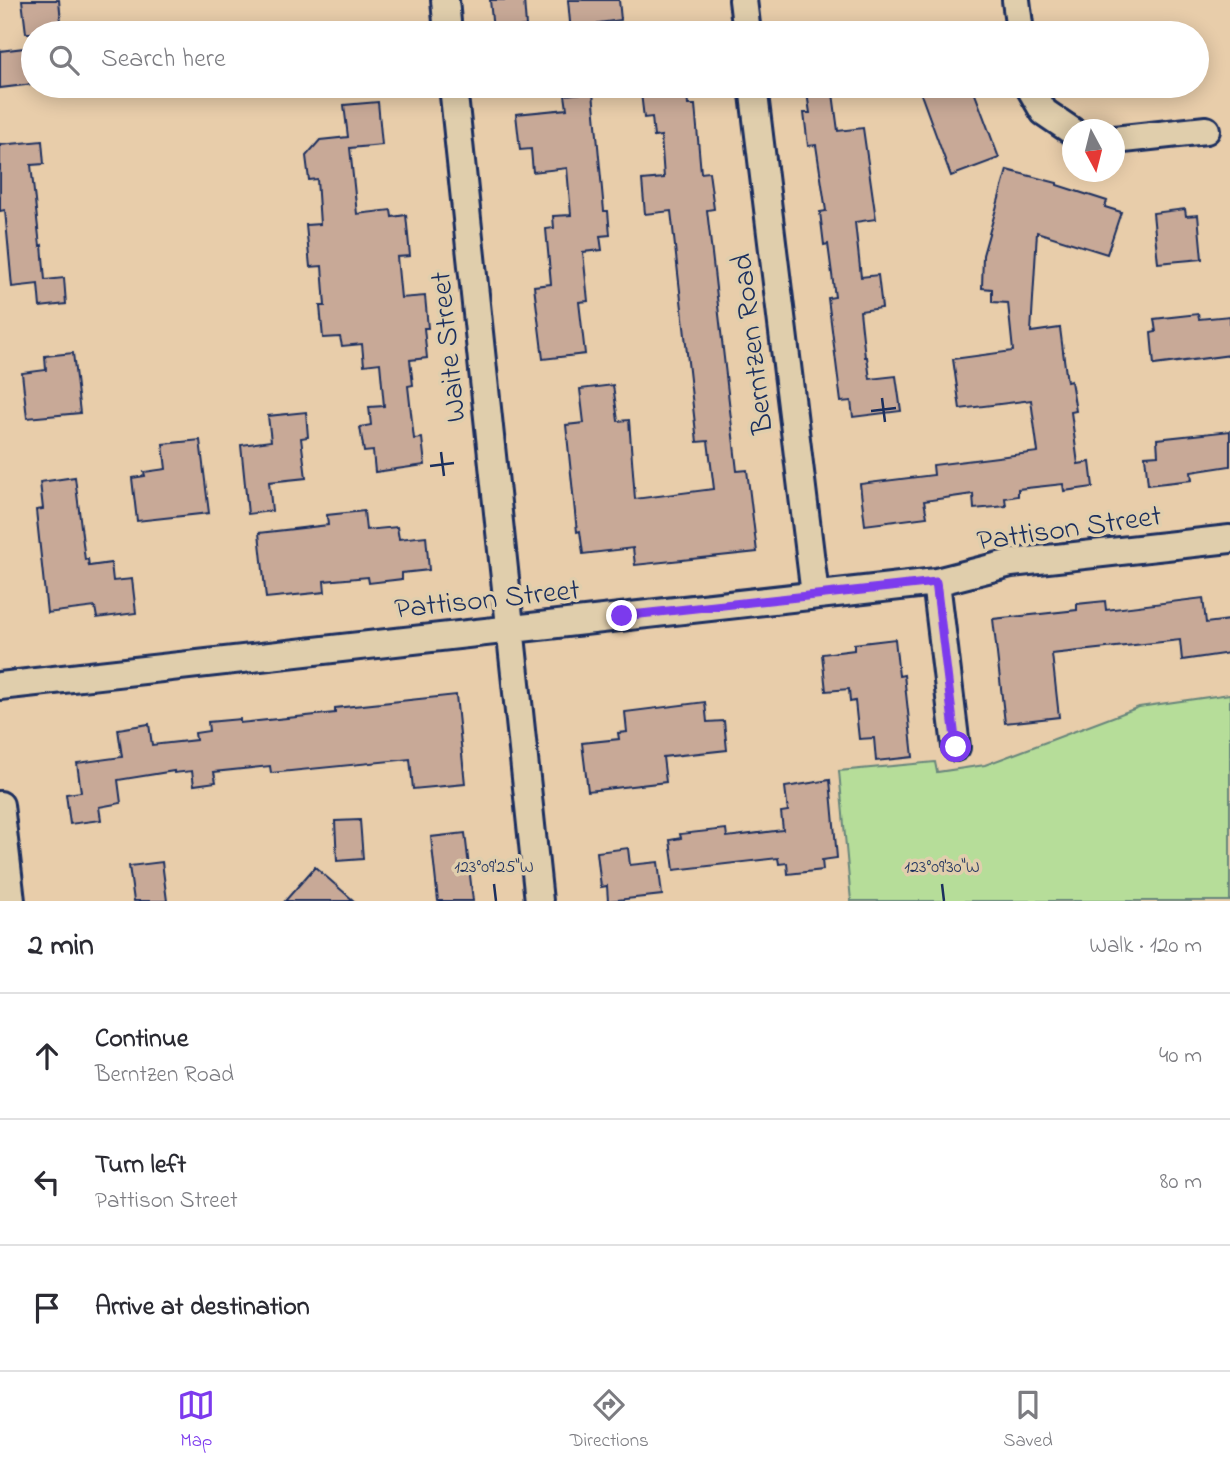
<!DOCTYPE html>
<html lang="en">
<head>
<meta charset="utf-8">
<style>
	:root { --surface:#fff; --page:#f7f7f7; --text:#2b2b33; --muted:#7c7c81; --line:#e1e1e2; --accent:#7c3aed }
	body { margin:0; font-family:"Indie Flower",sans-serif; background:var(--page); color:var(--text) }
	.compass { position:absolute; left:1062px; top:119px; width:63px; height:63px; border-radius:50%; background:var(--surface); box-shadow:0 4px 18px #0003; rotate:173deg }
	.stop { position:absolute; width:21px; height:21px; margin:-16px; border:5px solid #7c3aed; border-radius:50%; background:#fff }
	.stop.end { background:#7c3aed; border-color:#fff; box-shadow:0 2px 7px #0008 }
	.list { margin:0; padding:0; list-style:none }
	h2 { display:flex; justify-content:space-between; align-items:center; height:91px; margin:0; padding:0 28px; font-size:30px }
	h2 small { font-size:23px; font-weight:400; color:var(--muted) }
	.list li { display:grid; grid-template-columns:46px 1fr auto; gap:21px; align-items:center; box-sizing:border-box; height:126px; padding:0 28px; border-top:2px solid var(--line) }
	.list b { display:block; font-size:26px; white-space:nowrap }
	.list p { margin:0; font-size:23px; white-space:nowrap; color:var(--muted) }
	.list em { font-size:23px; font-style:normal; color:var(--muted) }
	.icon { flex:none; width:38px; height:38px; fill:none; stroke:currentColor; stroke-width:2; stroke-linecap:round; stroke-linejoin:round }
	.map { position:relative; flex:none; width:1230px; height:901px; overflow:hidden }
	.search { position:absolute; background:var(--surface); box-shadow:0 4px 18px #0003; left:21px; right:21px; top:21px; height:77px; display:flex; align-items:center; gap:18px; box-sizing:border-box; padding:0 24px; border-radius:38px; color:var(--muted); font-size:26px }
	.sheet { height:469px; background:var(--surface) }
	nav { display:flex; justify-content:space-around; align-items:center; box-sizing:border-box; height:98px; border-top:2px solid var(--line); background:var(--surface); font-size:19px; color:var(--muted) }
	nav a { display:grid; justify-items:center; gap:4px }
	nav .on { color:var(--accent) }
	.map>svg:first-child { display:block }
</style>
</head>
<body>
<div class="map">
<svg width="1230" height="901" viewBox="0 0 1230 901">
	<rect width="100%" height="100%" fill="#e8cdaa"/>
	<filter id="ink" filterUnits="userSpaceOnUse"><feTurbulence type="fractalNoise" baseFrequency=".0143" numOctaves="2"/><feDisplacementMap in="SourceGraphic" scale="14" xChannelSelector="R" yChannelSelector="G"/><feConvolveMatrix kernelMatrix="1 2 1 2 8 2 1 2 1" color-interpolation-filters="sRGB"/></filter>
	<g filter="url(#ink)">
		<path fill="#b6dd99" stroke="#68867c" stroke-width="2" d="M 1230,694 L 1230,901 L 851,901 L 839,771 L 935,762 L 937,772 L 985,765 L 1139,707 Z"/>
		<path fill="#c8a997" stroke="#1b2f5e" stroke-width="2" d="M 22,0 L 59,0 L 62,33 L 26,33 Z
			M 490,0 L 524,0 L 526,26 L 493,30 Z
			M 568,0 L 619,0 L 621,20 L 598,23 L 599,33 L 571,33 Z
			M 33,47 L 33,84 L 0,88 L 0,51 Z
			M 650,86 L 686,86 L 688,105 L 695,105 L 701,173 L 709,172 L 714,209 L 707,210 L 737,471 L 747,470 L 757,552 L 635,565 L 633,548 L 583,554 L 580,531 L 577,532 L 566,425 L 584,423 L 580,389 L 613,385 L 618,421 L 629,420 L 635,499 L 714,489 L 708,441 L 697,442 L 671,211 L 645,214 L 642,180 L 664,178 L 661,136 L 654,137 L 652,117 L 644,118 L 641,93 L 651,92 Z
			M 806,86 L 832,86 L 838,131 L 863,128 L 876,219 L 855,222 L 861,277 L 878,275 L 882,308 L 860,311 L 865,357 L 867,357 L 870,379 L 896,376 L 901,411 L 853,417 L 851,401 L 841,402 L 828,298 L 835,297 L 828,244 L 824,245 L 820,212 L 826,211 L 816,145 L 808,146 L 804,113 L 810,113 Z
			M 918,86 L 972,86 L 999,158 L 951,176 Z
			M 593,92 L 604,211 L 608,211 L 610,235 L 600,236 L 602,250 L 583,252 L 588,301 L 579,302 L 585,354 L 543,359 L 534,286 L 551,284 L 546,229 L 554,228 L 553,216 L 571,215 L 567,168 L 533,172 L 531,149 L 520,150 L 516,114 L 567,109 L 565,95 Z
			M 378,102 L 382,145 L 350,148 L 357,214 L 391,210 L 392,217 L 406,215 L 410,256 L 397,257 L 401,298 L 425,296 L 428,328 L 424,328 L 427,358 L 410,360 L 413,385 L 408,386 L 414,439 L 422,438 L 425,465 L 375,472 L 373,451 L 364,452 L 360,427 L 371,425 L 369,407 L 384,406 L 380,363 L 364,365 L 362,344 L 342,346 L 340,337 L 323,338 L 320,306 L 325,306 L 322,266 L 310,267 L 306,225 L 320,224 L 317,179 L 309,180 L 306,156 L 320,140 L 348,137 L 344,105 Z
			M 42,141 L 44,164 L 31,165 L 40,246 L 42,245 L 45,280 L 64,278 L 66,304 L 40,307 L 38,284 L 12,287 L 5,210 L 0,211 L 0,145 Z
			M 1007,170 L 1057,183 L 1057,185 L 1107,201 L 1105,207 L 1121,212 L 1107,254 L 1037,232 L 1031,332 L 1060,328 L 1067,382 L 1071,381 L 1076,411 L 1071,412 L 1078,464 L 1090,462 L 1093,487 L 1064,491 L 1063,484 L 1018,489 L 1018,496 L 1005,498 L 1006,506 L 974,509 L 973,494 L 924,501 L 927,517 L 865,525 L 860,484 L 934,475 L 933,465 L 1038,452 L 1031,400 L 960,409 L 953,359 L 1013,351 L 1008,303 L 992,302 L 992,289 L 982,288 L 983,255 Z
			M 1185,209 L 1186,216 L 1198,215 L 1202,259 L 1158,263 L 1153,213 Z
			M 1198,314 L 1199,319 L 1230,316 L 1230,355 L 1154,365 L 1151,333 L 1156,332 L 1154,319 Z
			M 73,353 L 80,413 L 27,418 L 22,373 L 46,370 L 45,356 Z
			M 306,412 L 308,437 L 301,438 L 306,478 L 269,482 L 272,511 L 248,514 L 241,445 L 271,441 L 268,416 Z
			M 1230,431 L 1230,466 L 1191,472 L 1192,480 L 1148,485 L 1145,456 L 1158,455 L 1157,439 Z
			M 200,440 L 209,513 L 137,521 L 132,478 L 145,476 L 144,472 L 166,469 L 163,444 Z
			M 75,477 L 85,560 L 88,559 L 89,566 L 111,563 L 113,581 L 132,579 L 136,613 L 97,618 L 95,607 L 47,613 L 36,510 L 43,509 L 40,482 Z
			M 364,511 L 366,530 L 397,527 L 399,539 L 426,536 L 429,570 L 402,573 L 402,579 L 369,583 L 368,577 L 324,581 L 325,592 L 266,598 L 259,533 L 328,525 L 327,515 Z
			M 1203,598 L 1206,623 L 1230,620 L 1230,653 L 1182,660 L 1180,640 L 1052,654 L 1059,717 L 1005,723 L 993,619 L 1077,610 L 1077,604 L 1105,601 L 1106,610 Z
			M 895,639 L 899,676 L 904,675 L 913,757 L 876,761 L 874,738 L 859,739 L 855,701 L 850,702 L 849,689 L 826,691 L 822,654 L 854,650 L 854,644 Z
			M 456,695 L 465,784 L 413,789 L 410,759 L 271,773 L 270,766 L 214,772 L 216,782 L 194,785 L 192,771 L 174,773 L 174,771 L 118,780 L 121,803 L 99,807 L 101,820 L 70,824 L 66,794 L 81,792 L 77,763 L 122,757 L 118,729 L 149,724 L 152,745 L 196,740 L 195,733 L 209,731 L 208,722 L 240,719 L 240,723 L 335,713 L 335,708 Z
			M 705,702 L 707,722 L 724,721 L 727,750 L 663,757 L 666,782 L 588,791 L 582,743 L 619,739 L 618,733 L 627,732 L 625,712 Z
			M 830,780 L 837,858 L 822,860 L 823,870 L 788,874 L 787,863 L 779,864 L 778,858 L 674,870 L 670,840 L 681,838 L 680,834 L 726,829 L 727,837 L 783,830 L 781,812 L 788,811 L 785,787 Z
			M 360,820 L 363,859 L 337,861 L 335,821 Z
			M 465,833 L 473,901 L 438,901 L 431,837 Z
			M 628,848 L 630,865 L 658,862 L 662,895 L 608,901 L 607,886 L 601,887 L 597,852 Z
			M 162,862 L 167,901 L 134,901 L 129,866 Z
			M 315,867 L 354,901 L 285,901 Z"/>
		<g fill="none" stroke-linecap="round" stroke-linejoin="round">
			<defs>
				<path id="street" d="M 445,0 L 448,33
					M 743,0 L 747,33
					M 1016,0 L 1020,33
					M 453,86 L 539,901
					M 753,86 L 815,595
					M 1029,86 L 1044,112 L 1072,131
					M 1114,140 L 1206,130
					M 936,582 L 956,747
					M 0,686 L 936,582 L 1011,563 L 1230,539
					M 0,805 L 11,901"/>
			</defs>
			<use href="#street" stroke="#1b2f5e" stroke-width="32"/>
			<use href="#street" stroke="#e0ceac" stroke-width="26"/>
		</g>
	</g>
	<g fill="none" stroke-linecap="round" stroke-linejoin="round" filter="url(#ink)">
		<path stroke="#7c3aed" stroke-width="9" d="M 622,616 L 936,582 L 956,747"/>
	</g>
	<path fill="none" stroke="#1b2f5e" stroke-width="2.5" d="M 882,398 L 885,422M 871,411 L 896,408M 441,452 L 444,476M 430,466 L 454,463M 494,884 L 496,901M 942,884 L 944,901"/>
	<g text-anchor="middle" stroke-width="7" stroke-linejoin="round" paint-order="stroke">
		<g font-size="30" fill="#1b2f5e" stroke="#e0ceac">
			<text transform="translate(751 344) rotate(-97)" y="10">Berntzen Road</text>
			<text transform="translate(447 347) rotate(-96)" y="10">Waite Street</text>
			<text transform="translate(1069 527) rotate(-8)" y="10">Pattison Street</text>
			<text transform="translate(487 598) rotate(-6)" y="10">Pattison Street</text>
		</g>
	</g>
	<g font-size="18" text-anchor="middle" fill="#1b2f5e" stroke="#e0ceac" stroke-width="7" stroke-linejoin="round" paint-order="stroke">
		<text x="494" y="872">123°09'25"W</text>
		<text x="942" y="872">123°09'30"W</text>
	</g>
</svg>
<svg class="compass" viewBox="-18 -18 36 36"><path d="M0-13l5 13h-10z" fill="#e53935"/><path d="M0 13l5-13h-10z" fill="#7c7c81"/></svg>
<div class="stop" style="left:956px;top:747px"></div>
<div class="stop end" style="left:622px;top:616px"></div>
<div class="search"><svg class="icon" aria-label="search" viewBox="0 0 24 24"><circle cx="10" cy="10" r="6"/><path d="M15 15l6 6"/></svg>Search here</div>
</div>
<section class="sheet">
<h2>2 min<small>Walk · 120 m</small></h2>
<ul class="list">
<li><svg class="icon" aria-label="ahead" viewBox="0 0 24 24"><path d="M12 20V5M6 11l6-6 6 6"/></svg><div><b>Continue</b><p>Berntzen Road</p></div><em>40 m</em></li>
<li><svg class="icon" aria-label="left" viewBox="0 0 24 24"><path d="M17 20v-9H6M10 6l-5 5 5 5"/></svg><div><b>Turn left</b><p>Pattison Street</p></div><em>80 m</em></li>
<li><svg class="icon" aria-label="arrive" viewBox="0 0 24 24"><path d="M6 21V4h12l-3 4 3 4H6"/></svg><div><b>Arrive at destination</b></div></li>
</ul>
</section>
<nav>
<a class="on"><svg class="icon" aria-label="map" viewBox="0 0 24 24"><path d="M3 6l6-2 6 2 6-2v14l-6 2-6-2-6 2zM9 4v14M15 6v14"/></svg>Map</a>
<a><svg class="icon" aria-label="directions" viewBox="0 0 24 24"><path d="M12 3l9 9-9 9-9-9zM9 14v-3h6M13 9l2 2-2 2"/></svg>Directions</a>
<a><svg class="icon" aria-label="saved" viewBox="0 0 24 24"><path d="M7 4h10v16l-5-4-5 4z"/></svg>Saved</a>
</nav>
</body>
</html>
